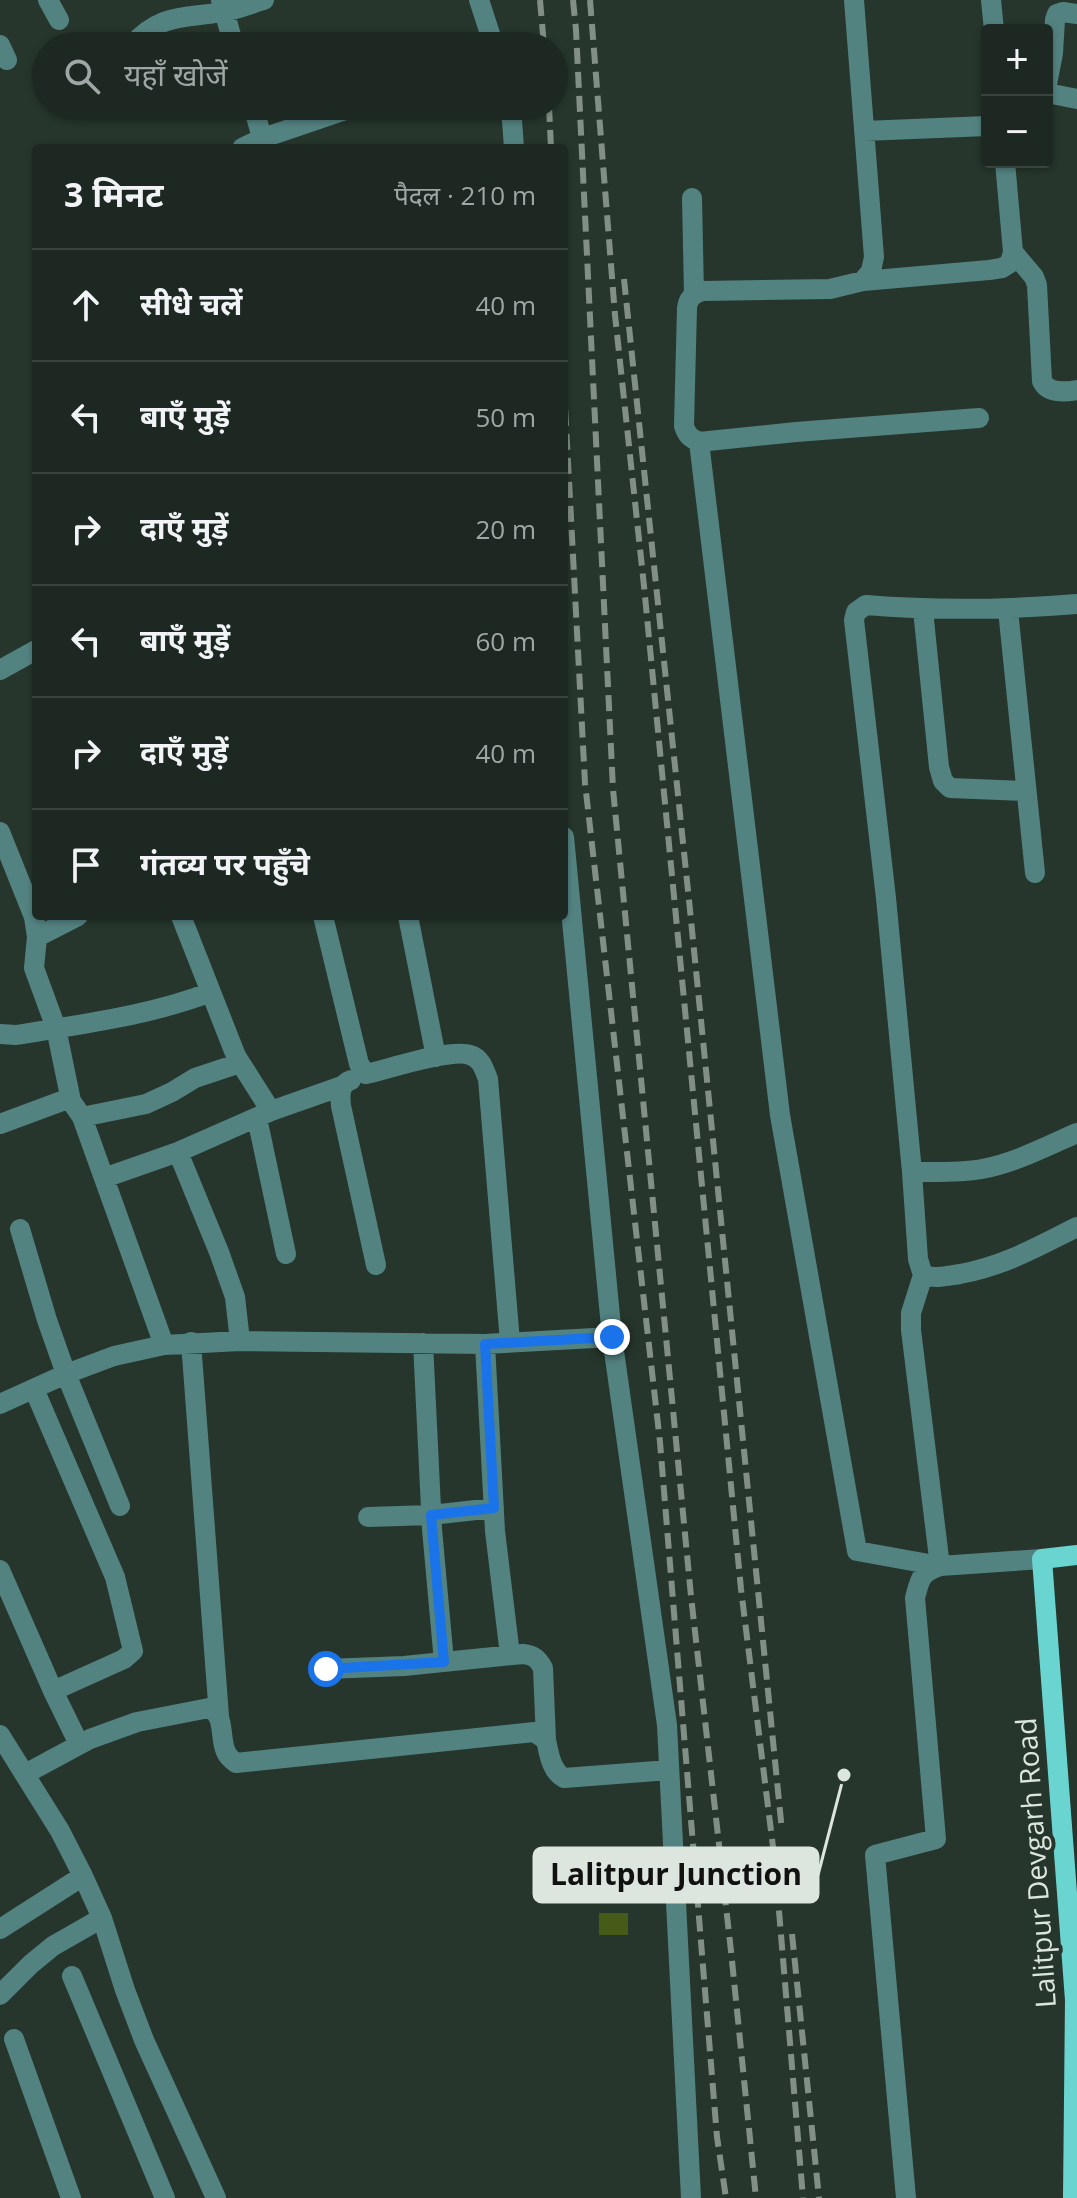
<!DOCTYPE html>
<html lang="hi">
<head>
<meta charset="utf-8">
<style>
	:root { --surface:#1c2821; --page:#25302a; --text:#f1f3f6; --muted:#a0a6a5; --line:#3a443f }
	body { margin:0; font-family:"Open Sans","Noto Sans Devanagari",sans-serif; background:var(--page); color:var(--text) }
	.controls { position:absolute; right:24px; top:24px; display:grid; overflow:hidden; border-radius:8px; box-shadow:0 2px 6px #0004 }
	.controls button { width:72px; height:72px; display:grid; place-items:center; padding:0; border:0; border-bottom:2px solid var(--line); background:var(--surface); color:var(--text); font:40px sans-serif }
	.stop { position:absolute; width:24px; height:24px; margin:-18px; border:6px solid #1a73e8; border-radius:50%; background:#fff }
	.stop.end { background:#1a73e8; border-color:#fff; box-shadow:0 2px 8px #0008 }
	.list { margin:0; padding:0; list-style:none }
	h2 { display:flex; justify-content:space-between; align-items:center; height:104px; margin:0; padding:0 32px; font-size:34px }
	h2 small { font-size:26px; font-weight:400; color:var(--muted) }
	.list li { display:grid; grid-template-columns:52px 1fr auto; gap:24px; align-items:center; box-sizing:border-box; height:112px; padding:0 32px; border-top:2px solid var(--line) }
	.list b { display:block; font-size:30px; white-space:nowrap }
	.list em { font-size:26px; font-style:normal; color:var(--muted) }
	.icon { flex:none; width:44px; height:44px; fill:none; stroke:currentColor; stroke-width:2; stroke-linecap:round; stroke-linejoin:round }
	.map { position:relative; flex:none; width:1077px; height:2198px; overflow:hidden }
	.search { position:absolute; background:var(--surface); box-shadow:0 2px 6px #0004; left:32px; top:32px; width:536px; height:88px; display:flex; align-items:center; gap:20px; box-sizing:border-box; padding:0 28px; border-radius:44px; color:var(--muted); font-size:30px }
	.panel { position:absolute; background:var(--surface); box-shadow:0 2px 6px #0004; left:32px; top:144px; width:536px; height:776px; border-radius:8px }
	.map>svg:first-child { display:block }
</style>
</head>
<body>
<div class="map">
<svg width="1077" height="2198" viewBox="0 0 1077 2198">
	<rect width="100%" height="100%" fill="#26362c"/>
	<path fill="#475b19" d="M 599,1913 L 628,1913 L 628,1935 L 599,1935 Z"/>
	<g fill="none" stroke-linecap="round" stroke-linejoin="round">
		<path stroke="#538381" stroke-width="20" d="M 48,0 L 59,20
			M 221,0 L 234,46
			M 479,0 L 494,46
			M 854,0 L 874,257 L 871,271 L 863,281 L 830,289 L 702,291 C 693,294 688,298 687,308 L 684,426 C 687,435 690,438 699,442 L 796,432 L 979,418
			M 991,0 L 994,30
			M 0,45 L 7,60
			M 131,46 C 161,13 182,19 222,12 C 236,10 250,4 264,0
			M 1047,84 L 1053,53 L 1055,20 L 1057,14 L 1063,12 L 1077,14
			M 1047,93 L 1077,99
			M 253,106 L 265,148
			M 511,106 L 514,148
			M 864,131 L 987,126
			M 242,148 L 263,138 L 354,107
			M 692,198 L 694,294
			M 1013,252 L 1034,277 L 1037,285 L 1042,381 C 1048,394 1065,392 1077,390
			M 863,281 L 989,270 L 1002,268 L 1010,263 L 1013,252 L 1005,162
			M 699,442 L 780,1115 L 857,1551 L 940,1566 L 911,1330 L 911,1313 L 923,1275
			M 1077,604 C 1004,610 939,611 866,605 L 856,612 L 854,620 L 886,898 L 912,1172 L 918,1259 L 923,1275 C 936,1279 946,1276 960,1274 C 1004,1266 1037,1247 1077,1227
			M 923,610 L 939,767 L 943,781 L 950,788 L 1026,791
			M 1008,610 L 1035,873
			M 0,670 L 36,650
			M 0,832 L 34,917 L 37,937 L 34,968 L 56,1028 L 71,1101
			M 564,837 L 612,1337 L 667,1725 L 691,2198
			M 181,916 L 236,1056 L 271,1111
			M 323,916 L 359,1064 L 366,1074 C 389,1069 451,1048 470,1055 C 481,1058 484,1069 488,1079 L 510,1342
			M 408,916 L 436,1057
			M 37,937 L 78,916
			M 0,1034 L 16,1035 C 81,1024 149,1016 211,992
			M 351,1080 C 339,1084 340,1095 341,1106 L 376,1265
			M 82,1117 L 146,1104 L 172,1092 L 195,1078 L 240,1063
			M 257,1118 L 286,1254
			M 0,1124 L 62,1101 L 71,1101 L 82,1117 L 164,1345
			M 178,1152 L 219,1252 L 235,1297 L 240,1341
			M 912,1172 C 935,1172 959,1173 982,1169 C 1015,1163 1047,1146 1077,1133
			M 104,1178 L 178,1152 L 271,1111 L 342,1086
			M 20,1229 L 47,1320 L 66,1374 L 120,1506
			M 191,1342 L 219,1716
			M 423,1343 L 432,1529 L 444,1662
			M 485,1344 L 495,1531 L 510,1655
			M 34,1389 L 115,1577 L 133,1651 L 124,1659 L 53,1691
			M 0,1404 L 66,1374 L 114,1356 L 164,1345 L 240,1341 L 485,1344 L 612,1337
			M 368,1517 L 431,1515 L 494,1508
			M 0,1570 L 53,1691 L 79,1744
			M 326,1669 L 404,1666 L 523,1654 C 534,1655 538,1659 543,1668 L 546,1740
			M 0,1735 L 60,1831 L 83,1876 L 102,1918 L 125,1990 L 144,2040 L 216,2198
			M 25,1774 L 90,1739 L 137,1722 L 209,1708 C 226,1715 219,1737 226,1752 C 228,1757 232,1760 236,1763 L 534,1732 L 546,1740 C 549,1753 551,1771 564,1778 L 669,1770
			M 0,1929 L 83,1876
			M 72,1976 L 165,2198
			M 0,1995 L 31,1964 L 53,1946 L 102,1918
			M 14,2039 L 71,2198
			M 906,2198 L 875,1855 L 936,1839 L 915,1598 C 920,1579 920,1573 940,1566 L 1042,1559"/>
		<path stroke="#6ad5d0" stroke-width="20" d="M 1073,2198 L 1075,2000 L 1042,1559 L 1077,1555"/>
		<path stroke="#828f86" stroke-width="6" stroke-dasharray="16 8" stroke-linecap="butt" d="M 540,0 L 544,46
			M 573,0 L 576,30 L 613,789 L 691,1596 L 731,1951 L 756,2198
			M 590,0 L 615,315 L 644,586 L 741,1589 L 775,1863 L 803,2198
			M 549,106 L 551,148
			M 624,279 L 689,900 L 782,1831
			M 564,386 L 585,783 L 660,1442 L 717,2137 L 726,2198
			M 792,1934 L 819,2198"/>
	</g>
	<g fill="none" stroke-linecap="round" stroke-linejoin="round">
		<path stroke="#1a73e8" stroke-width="10" d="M 326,1669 L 444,1662 L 431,1515 L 494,1508 L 485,1344 L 612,1337"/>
	</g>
	<g text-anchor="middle" stroke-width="8" stroke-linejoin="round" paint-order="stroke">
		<g font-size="28" fill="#dce6df" stroke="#26362c">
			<text transform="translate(1036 1863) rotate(-94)" y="10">Lalitpur Devgarh Road</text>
		</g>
	</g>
	<path fill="none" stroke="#dce6df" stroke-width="3" d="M844 1775L818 1875"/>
	<circle fill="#dce6df" stroke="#26362c" stroke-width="3" cx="844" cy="1775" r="8"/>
	<rect fill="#dce6df" stroke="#dce6df" stroke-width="3" x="534" y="1848" width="284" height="54" rx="8"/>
	<g font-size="30" text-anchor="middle" font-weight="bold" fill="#111">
		<text x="676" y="1885">Lalitpur Junction</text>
	</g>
</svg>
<div class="controls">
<button>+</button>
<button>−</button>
</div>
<div class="stop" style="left:326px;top:1669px"></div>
<div class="stop end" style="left:612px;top:1337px"></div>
<div class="search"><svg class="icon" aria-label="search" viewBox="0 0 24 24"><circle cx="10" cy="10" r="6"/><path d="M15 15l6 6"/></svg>यहाँ खोजें</div>
<section class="panel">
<h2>3 मिनट<small>पैदल · 210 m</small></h2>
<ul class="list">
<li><svg class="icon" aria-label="ahead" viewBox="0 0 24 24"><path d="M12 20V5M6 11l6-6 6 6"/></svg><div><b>सीधे चलें</b></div><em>40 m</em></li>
<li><svg class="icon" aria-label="left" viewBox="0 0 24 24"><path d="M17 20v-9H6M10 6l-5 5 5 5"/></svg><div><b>बाएँ मुड़ें</b></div><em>50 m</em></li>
<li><svg class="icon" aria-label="right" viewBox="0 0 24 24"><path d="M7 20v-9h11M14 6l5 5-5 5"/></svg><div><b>दाएँ मुड़ें</b></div><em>20 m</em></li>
<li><svg class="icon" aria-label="left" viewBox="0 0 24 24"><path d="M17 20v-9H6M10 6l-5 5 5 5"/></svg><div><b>बाएँ मुड़ें</b></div><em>60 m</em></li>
<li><svg class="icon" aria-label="right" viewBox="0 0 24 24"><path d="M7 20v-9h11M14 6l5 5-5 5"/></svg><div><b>दाएँ मुड़ें</b></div><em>40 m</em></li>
<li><svg class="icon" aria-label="arrive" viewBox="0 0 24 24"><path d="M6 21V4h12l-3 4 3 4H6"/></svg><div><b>गंतव्य पर पहुँचे</b></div></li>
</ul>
</section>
</div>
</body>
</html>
